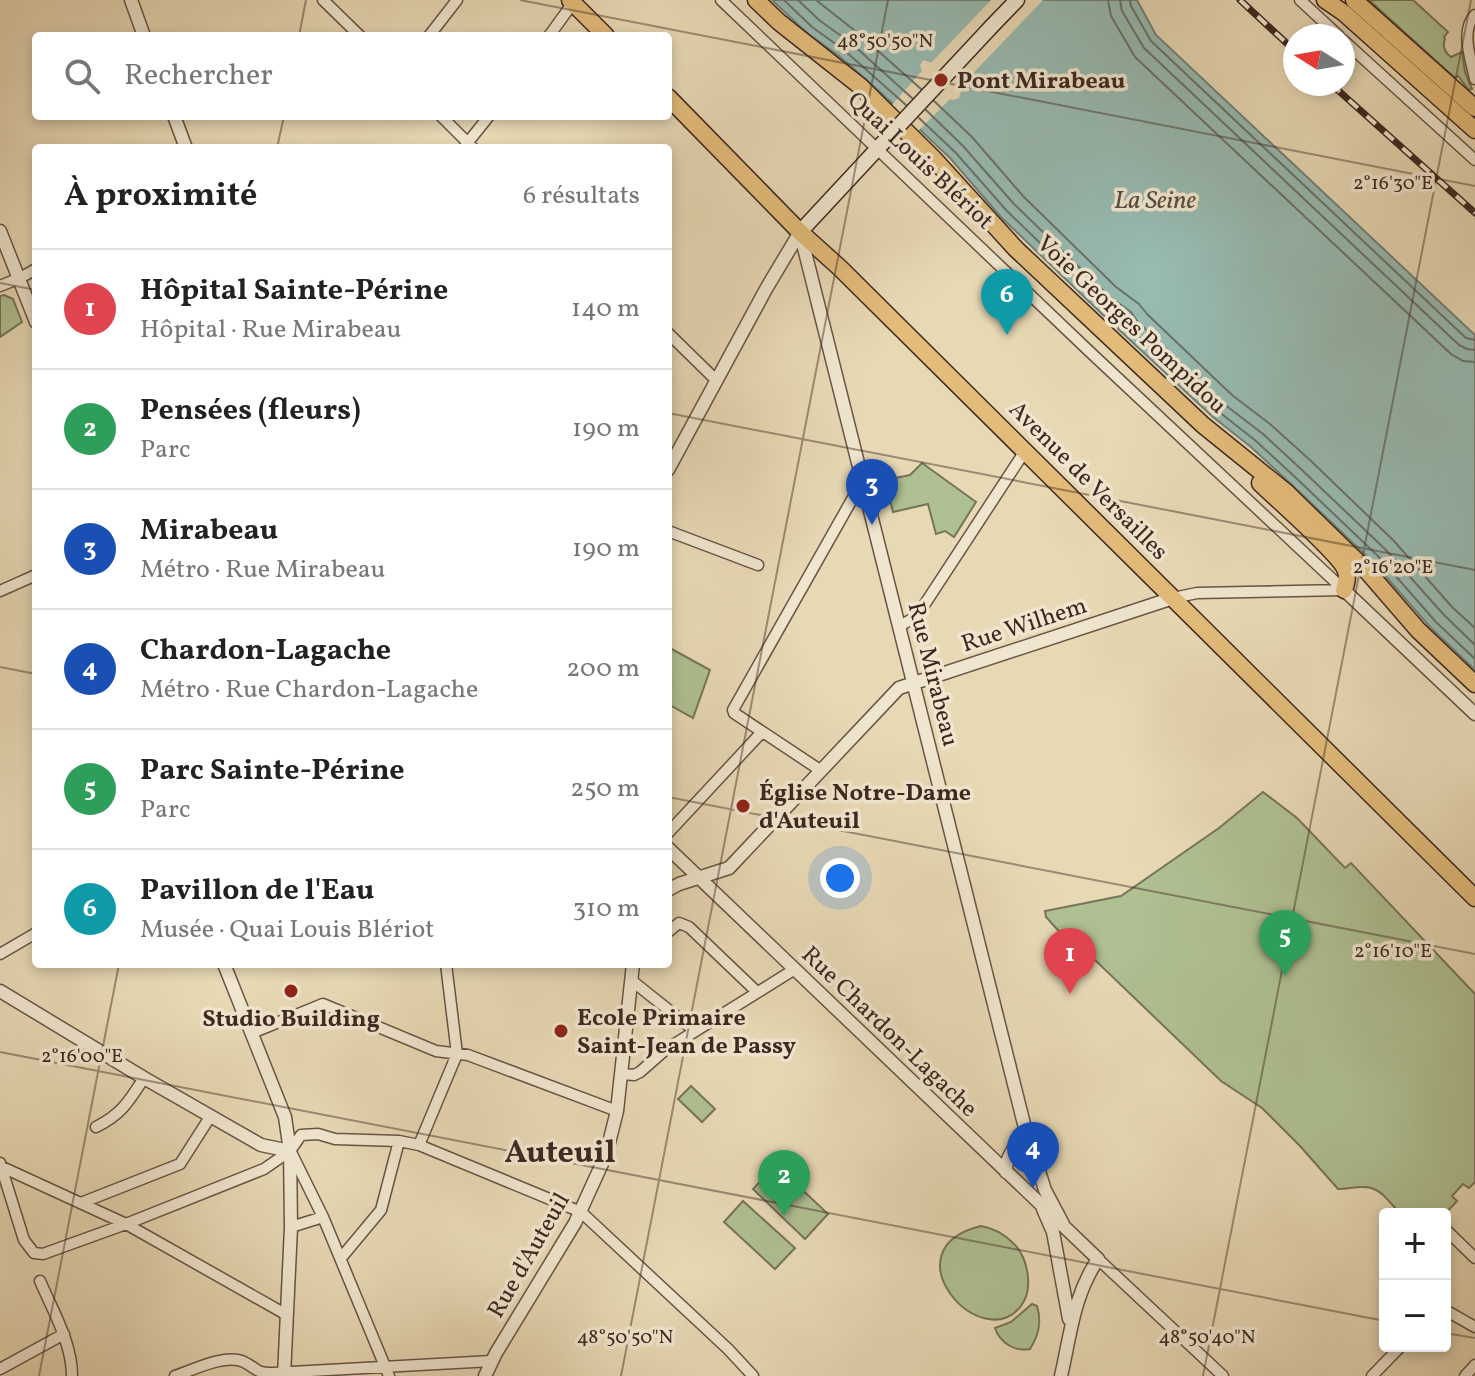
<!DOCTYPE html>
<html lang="fr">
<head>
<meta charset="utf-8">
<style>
	:root { --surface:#fff; --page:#f2f2f2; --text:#222; --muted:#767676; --line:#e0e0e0; --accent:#111827 }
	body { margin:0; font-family:Vollkorn,serif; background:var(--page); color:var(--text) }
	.controls { position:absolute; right:24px; bottom:24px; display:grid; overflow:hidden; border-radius:8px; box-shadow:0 4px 12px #0003 }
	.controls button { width:72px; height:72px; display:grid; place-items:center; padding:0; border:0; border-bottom:2px solid var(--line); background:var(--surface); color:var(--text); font:40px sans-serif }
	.compass { position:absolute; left:1283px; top:24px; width:72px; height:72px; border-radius:50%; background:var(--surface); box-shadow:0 4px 12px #0003; rotate:281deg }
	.you { position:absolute; left:840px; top:878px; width:28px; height:28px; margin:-20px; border:6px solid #fff; border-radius:50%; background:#1a73e8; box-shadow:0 0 0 12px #1a73e833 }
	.badge { display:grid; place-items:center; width:52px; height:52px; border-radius:50%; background:var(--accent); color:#fff; font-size:26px; font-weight:700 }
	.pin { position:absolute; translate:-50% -66px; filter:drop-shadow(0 2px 4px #0008) }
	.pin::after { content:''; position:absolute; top:42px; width:28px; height:24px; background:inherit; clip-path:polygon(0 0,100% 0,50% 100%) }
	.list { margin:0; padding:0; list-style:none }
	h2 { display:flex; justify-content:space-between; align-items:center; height:104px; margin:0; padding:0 32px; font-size:34px }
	h2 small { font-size:26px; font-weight:400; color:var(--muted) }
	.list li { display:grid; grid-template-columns:52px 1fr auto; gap:24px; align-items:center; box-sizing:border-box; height:120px; padding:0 32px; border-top:2px solid var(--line) }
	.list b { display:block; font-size:30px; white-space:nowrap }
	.list p { margin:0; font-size:26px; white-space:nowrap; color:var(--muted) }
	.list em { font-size:26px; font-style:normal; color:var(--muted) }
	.icon { flex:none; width:44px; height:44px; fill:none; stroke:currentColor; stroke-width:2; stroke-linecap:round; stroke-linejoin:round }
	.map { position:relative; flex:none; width:1475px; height:1376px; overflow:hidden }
	.search { position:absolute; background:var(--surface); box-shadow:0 4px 12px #0003; left:32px; top:32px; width:640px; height:88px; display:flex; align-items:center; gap:20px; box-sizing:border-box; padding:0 28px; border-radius:8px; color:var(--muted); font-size:30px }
	.panel { position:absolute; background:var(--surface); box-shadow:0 4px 12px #0003; left:32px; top:144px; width:640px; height:824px; border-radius:8px }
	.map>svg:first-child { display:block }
</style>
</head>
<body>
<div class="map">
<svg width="1475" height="1376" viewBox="0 0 1475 1376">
	<rect width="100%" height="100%" fill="#e8d9b5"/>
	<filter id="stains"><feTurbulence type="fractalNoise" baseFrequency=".0025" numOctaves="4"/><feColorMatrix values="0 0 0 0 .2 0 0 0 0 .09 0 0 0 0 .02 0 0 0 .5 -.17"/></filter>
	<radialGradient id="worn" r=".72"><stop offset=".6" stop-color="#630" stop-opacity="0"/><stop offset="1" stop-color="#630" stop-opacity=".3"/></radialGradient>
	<path fill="#afc092" stroke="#76745a" stroke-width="2" d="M 1369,0 L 1413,0 L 1448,32 L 1444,37 L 1445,39 C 1442,46 1445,53 1451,57 L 1462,52 L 1465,72 L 1472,89 L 1469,90 L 1458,76 L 1455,78 Z
		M 4,295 L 13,299 L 22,322 L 0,337 L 0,296 Z
		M 922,463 L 976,502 L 954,537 L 945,531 L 936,534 L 928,504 L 893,512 L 885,480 L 910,475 Z
		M 668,647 L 710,670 L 693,718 L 668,704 Z
		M 1263,792 L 1297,818 L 1345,868 L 1351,863 L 1475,994 L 1475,1182 L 1469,1188 L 1463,1184 L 1452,1196 L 1457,1201 L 1445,1214 L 1401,1214 C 1392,1206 1383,1191 1371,1188 C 1362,1185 1348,1189 1338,1189 L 1300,1146 L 1262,1108 L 1221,1081 L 1070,936 L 1064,937 L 1046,917 L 1045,911 L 1121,896 L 1219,828 Z
		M 691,1086 L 715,1109 L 702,1122 L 678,1099 Z
		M 776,1165 L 828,1214 L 805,1239 L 753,1189 Z
		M 743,1201 L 795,1248 L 775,1269 L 724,1222 Z
		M 981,1226 C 993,1228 1005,1235 1013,1243 C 1028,1257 1034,1289 1021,1306 C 981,1357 886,1249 981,1226 Z
		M 1032,1304 L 1037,1306 C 1042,1322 1039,1335 1030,1349 C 1015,1352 1000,1343 995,1328 L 1011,1322 Z"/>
	<path fill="#97bab1" stroke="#738077" stroke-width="2" d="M 772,0 L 1137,0 L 1156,35 L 1475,335 L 1475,670 L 1431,628 L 1373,562 L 1290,483 L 1251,447 L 1213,417 L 1118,329 L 1119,326 L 1106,315 L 1104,316 L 1001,217 L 950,158 L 878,90 L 839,56 L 807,33 Z"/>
	<path fill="#e8d9b5" d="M 991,0 L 1043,0 L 959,88 L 961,92 L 959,98 L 953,100 L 950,99 L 917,132 L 890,107 L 922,71 L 920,65 L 922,62 L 924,60 L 931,63 Z"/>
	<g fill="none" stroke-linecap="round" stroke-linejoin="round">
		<path stroke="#6a7169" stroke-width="2" d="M 784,0 L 812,27 L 844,50 L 906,105
			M 798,0 L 819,20 L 851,43 L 912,98
			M 816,0 L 859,34 L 921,89
			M 1108,0 L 1111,16 L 1135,57 L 1451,354 L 1463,361 L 1475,362
			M 1120,0 L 1122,11 L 1144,48 L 1459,345 L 1467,349 L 1475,350
			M 1130,0 L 1131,6 L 1151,41 L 1466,338 L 1475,340
			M 934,101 L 972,137 L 1023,196 L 1116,287 L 1139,304 L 1147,314 L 1232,395 L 1270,424 L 1311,461 L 1394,541 L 1452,607 L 1475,628
			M 926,110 L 963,146 L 1014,204 L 1110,297 L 1131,312 L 1137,321 L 1224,404 L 1263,434 L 1302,470 L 1386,550 L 1444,615 L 1475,645
			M 919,118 L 956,153 L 1007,211 L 1105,306 C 1114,310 1124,318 1128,327 L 1218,411 L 1256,441 L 1295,477 L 1379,557 L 1436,622 L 1475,659"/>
		<defs>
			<path id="minor" d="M 323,0 L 360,36
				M 721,0 L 1090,352 L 1344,590
				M 1300,0 L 1339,36
				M 1475,15 C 1460,31 1471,59 1475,79
				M 429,36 L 457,0
				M 549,36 L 575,0
				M 1343,40 L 1475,160
				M 441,116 L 473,148
				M 465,146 L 489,116
				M 0,286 L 20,278 L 36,269
				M 668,333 L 717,381
				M 668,531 L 758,565
				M 0,591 L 36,575
				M 1173,598 L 1197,593 L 1344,590
				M 900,626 L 917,616 L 1025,451
				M 820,770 L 734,713 L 733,710 L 863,480
				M 668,833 L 762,732
				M 668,932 L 679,923 L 689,927 L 757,992
				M 0,954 L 36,933
				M 631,980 L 695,1031
				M 252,1033 L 323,1004 L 436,1051 L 468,1055 L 617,1111
				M 621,1074 L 634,1075 L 640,1072 L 665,1050 L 795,969
				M 96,1127 C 122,1114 129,1101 144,1078
				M 419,1145 L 457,1054 L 446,964
				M 291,1152 L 323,1217 L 389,1376
				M 0,1163 L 24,1240 L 34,1253 L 43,1254 L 126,1224 L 264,1169 L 290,1151 L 301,1135 L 318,1134 L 335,1139 L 399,1141 L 419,1145 L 581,1212 L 728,1349 L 753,1376
				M 2,1167 L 126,1224 L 287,1315
				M 81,1203 L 180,1164 L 210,1117
				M 291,1227 L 323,1217
				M 1445,1229 L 1475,1258
				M 341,1258 L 381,1210 L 399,1141
				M 1098,1259 L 1223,1376
				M 40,1281 C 53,1311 72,1343 72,1376
				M 1445,1310 L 1475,1327
				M 0,1369 L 64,1334
				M 175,1376 C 193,1370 226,1353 244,1362 C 258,1369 255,1373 273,1373 L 492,1361
				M 1372,1376 L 1401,1346
				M 1465,1376 L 1475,1365"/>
			<path id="tertiary" d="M 131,0 L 144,36
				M 174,116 L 186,148
				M 0,231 L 36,322
				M 800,232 L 1024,1124 L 1045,1190 L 1063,1224
				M 668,470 L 766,289 L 800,232
				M 1344,590 L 1475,714
				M 668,848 L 1098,1259 C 1073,1297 1071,1333 1061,1376
				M 668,890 L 679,884 L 729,868 L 899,688 L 1173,598
				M 224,964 L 285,1117 L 290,1151 L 291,1227 L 284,1376
				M 0,991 L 144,1078 L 261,1145 L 290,1151
				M 1006,1172 C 1005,1154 1020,1144 1025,1127
				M 1043,1209 L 1053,1232 L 1069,1319
				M 485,1376 L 496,1353 L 575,1223 L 606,1155 L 617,1111 L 633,964"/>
			<path id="secondary" d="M 991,27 L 1017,0
				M 800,232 L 893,132"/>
			<path id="primary" d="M 570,0 L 606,36
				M 756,0 L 779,22 L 860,86 L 933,158 L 1016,249 L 1203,425 L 1286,492 L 1367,571 L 1418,630 L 1475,684
				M 1325,0 L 1344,13 L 1475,130
				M 1354,0 L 1475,108
				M 668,97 L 800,232 L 840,268 L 1475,898
				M 1260,483 C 1276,499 1341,555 1346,571 C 1348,578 1346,584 1344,590"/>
		</defs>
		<use href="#minor" stroke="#685446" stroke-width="13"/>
		<use href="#tertiary" stroke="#685446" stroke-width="15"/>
		<use href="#secondary" stroke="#3d2821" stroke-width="17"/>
		<use href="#primary" stroke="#3d2821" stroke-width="19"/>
		<use href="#minor" stroke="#f0e6cf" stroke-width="10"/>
		<use href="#tertiary" stroke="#f0e6cf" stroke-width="12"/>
		<use href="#secondary" stroke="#f0e6cf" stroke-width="14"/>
		<use href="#primary" stroke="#e4bc7a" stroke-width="16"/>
		<defs>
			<path id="rail" d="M 1240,0 L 1295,51
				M 1331,84 L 1475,213"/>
		</defs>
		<use href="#rail" stroke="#3d2821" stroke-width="7"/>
		<use href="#rail" stroke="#f0e6cf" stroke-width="4" stroke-dasharray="12" stroke-linecap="butt"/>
		<defs>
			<path id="secondary-bridge" d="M 893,132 L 991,27"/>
		</defs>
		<use href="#secondary-bridge" stroke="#3d2821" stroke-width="17" stroke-linecap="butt"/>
		<use href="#secondary-bridge" stroke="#f0e6cf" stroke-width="14"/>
	</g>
	<path fill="none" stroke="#3d2821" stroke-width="2" stroke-opacity="0.45" d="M 520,0 L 1475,186M 299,36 L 306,0M 277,148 L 284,116M 0,283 L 36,290M 668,413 L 1475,570M 0,667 L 36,674M 668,797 L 1475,954M 0,1052 L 1385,1321M 1445,1333 L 1475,1338M 39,1376 L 119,964M 621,1376 L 888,0M 1203,1376 L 1471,0"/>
	<g fill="#8f2418" stroke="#f0e6cf" stroke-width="3">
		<circle cx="941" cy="80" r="8"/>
		<circle cx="743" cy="806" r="8"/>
		<circle cx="291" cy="991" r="8"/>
		<circle cx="561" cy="1031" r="8"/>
	</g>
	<g text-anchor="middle" stroke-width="7" stroke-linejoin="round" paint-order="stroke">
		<g font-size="24" font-weight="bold" fill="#3d2821" stroke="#f0e6cf" text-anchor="start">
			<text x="957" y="88">Pont Mirabeau</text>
			<text x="759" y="800">Église Notre-Dame<tspan x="759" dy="28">d'Auteuil</tspan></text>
			<text x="577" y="1025">Ecole Primaire<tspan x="577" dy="28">Saint-Jean de Passy</tspan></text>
			<text x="291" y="1026" text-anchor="middle">Studio Building</text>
		</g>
		<g font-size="24" fill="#3d2821" stroke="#f0e6cf">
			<text transform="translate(921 160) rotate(43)" y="8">Quai Louis Blériot</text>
			<text transform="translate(1132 324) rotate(43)" y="8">Voie Georges Pompidou</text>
			<text transform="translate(1089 480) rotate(45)" y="8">Avenue de Versailles</text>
			<text transform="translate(1024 624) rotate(-18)" y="8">Rue Wilhem</text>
			<text transform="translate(934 674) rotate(76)" y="8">Rue Mirabeau</text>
			<text transform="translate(890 1031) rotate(44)" y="8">Rue Chardon-Lagache</text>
			<text transform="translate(528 1255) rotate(-60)" y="8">Rue d'Auteuil</text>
		</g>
		<g font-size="26" font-style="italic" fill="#544c45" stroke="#f0e6cf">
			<text x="1155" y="208">La Seine</text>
		</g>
		<g font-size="32" font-weight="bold" fill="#3d2821" stroke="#f0e6cf">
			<text x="560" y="1162">Auteuil</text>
		</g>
	</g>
	<g font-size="20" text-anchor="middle" fill="#3d2821" stroke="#f0e6cf" stroke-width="7" stroke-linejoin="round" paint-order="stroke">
		<text x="885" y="47">48°50'50"N</text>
		<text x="1393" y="189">2°16'30"E</text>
		<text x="1393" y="573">2°16'20"E</text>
		<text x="1393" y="957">2°16'10"E</text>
		<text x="82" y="1062">2°16'00"E</text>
		<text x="625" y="1343">48°50'50"N</text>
		<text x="1207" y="1343">48°50'40"N</text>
	</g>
	<rect width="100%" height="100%" filter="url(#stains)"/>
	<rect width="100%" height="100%" fill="url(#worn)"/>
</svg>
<div class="controls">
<button>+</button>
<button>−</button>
</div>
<svg class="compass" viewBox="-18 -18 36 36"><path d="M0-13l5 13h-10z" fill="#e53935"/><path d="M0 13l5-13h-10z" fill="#767676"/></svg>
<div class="you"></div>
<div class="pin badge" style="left:1070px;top:994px;background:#e0444e">1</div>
<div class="pin badge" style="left:784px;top:1216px;background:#2e9e5b">2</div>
<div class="pin badge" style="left:872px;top:525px;background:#1a4fb4">3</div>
<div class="pin badge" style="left:1033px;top:1188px;background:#1a4fb4">4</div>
<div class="pin badge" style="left:1285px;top:976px;background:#2e9e5b">5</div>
<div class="pin badge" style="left:1007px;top:335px;background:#0f9aa8">6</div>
<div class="search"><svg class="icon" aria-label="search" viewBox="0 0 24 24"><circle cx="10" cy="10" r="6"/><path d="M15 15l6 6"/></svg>Rechercher</div>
<section class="panel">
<h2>À proximité<small>6 résultats</small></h2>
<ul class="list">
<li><span class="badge" style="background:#e0444e">1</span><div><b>Hôpital Sainte-Périne</b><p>Hôpital · Rue Mirabeau</p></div><em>140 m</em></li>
<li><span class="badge" style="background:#2e9e5b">2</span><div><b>Pensées (fleurs)</b><p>Parc</p></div><em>190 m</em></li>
<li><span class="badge" style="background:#1a4fb4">3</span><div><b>Mirabeau</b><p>Métro · Rue Mirabeau</p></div><em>190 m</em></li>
<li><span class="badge" style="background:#1a4fb4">4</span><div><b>Chardon-Lagache</b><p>Métro · Rue Chardon-Lagache</p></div><em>200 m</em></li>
<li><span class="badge" style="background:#2e9e5b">5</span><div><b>Parc Sainte-Périne</b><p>Parc</p></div><em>250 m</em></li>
<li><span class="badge" style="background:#0f9aa8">6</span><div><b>Pavillon de l'Eau</b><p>Musée · Quai Louis Blériot</p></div><em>310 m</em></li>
</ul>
</section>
</div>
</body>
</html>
